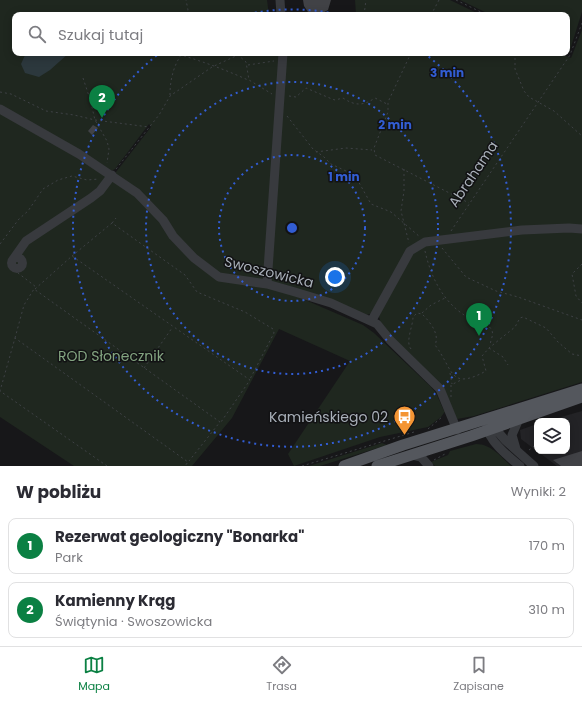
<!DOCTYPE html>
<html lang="pl">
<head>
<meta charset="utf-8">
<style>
	:root { --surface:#fff; --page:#f2f2f3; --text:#2b2b33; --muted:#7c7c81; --line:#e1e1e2; --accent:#0b8043 }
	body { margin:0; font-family:Poppins,sans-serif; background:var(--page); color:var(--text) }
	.controls { position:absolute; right:12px; bottom:12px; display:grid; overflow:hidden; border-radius:8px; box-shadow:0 2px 10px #0003 }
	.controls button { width:36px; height:36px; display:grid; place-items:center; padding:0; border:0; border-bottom:1px solid var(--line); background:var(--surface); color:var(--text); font:20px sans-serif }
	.you { position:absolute; left:335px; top:277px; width:14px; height:14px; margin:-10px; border:3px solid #fff; border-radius:50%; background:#1a73e8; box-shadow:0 0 0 6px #1a73e833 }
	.badge { display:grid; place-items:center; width:26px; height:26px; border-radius:50%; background:var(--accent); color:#fff; font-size:13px; font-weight:700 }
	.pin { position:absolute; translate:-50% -33px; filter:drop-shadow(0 1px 2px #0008) }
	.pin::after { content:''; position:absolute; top:21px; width:14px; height:12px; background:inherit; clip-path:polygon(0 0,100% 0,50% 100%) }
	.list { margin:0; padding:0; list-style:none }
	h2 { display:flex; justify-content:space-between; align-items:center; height:52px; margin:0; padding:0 16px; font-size:17px }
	h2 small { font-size:13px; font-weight:400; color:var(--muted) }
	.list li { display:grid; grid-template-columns:26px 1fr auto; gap:12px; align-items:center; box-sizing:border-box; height:56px; margin:0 8px 8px; padding:0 8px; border:1px solid var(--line); border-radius:8px }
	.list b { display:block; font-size:15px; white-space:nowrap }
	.list p { margin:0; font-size:13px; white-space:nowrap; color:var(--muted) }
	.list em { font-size:13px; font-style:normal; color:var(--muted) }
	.icon { flex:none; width:22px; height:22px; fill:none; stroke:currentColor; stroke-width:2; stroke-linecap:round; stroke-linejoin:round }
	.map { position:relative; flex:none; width:582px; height:466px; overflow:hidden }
	.search { position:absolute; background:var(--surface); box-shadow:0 2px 10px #0003; left:12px; right:12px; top:12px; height:44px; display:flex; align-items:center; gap:10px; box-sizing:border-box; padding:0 14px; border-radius:8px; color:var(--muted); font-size:15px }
	.sheet { height:180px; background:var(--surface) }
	nav { display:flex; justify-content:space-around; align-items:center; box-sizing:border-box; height:56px; border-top:1px solid var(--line); background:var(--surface); font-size:11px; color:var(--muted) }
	nav a { display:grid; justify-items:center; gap:2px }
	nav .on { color:var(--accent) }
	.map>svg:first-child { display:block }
</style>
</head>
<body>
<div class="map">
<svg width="582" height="466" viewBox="0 0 582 466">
	<rect width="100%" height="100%" fill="#171719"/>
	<path fill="#232326" d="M 582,411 L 582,466 L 557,466 L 537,451 L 567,451 L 567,421 L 547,421 Z
		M 537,424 L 537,451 L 521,439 L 520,430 Z"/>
	<path fill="#1f271f" d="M 0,0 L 267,0 L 269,15 L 15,15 L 15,53 L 560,53 L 571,58 L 582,30 L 582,382 L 474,416 L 457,419 L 445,392 L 381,325 L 379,316 L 412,246 L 372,313 L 367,315 L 218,274 L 204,264 L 116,176 L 116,172 L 151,127 L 149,124 L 115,169 L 109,172 L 0,106 Z
		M 355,0 L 450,0 L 481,15 L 356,15 Z
		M 460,0 L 582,0 L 582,12 L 569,53 L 567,52 L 567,15 L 491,15 Z
		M 0,110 L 132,192 L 202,266 L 296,296 L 363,325 L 374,333 L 430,386 L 436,393 L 444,411 L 446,410 L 441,417 L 428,427 L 380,437 L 294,466 L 288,454 L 350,361 L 279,329 L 232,418 L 192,466 L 74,466 L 0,417 Z
		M 382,443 L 387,445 L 320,466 L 309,466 Z
		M 476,444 C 491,444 500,456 511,466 L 435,466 L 431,462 L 448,455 L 450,451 Z"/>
	<path fill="#2c383d" d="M 26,53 L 69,53 L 50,70 L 39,77 L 25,73 L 21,64 Z"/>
	<path fill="#414246" d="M 303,0 L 331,0 L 328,10 L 319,15 L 312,15 L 308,12 L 304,6 Z
		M 93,125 L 98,128 L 92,135 L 88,131 Z
		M 582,451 L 582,466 L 561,466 L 553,460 Z"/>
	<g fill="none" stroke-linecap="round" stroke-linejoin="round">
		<path stroke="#3e4145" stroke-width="1" stroke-dasharray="2 3" stroke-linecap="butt" d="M 456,0 L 487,15
			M 186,15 L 188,10 L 186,0
			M 364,15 L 366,0
			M 431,15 L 439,0
			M 411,53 L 388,102 L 388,112 L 374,148 L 375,155 L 469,203
			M 515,53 L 515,69 L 524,91 L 529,97 L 554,111 L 582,136
			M 566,53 L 570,55
			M 248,65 L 274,61
			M 83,78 L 90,99 L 95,120 L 107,141 L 109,149 L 107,163
			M 0,92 L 11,94 L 46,111 L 74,115 L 95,120 L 149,127
			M 170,95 C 170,81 173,67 181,55 C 204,62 226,70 248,80
			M 289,96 L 296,97 L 306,88 L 332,99 L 335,100 L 343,98 C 355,106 363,106 375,98 L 387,104
			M 287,116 L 313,149 L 324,157 L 331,164 L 346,171 L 357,179 L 371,204 L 391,212 L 420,237
			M 316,152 L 346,148 L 372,150
			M 116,169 L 159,115 L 170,96 L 212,67 L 238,55 L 246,62 L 249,80 L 272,94
			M 404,169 L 404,191 L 401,211 L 409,243
			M 112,223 L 116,218
			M 451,231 L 570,55 L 582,23
			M 0,244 L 19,219 L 28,211 L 43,189 L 58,180 L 72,176 L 87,180 L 99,179
			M 442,248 L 466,277 L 496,291 L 518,297 L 582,320
			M 425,251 C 431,278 444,304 469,318 C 475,322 488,323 491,329 C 495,334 490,340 490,346
			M 72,256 L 112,223 L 185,275 L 197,292 L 245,312 L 273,329 L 274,333 L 250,379
			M 582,264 L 572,274 L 576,296 L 582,303
			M 16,268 L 18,273 L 36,287
			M 35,289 L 72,256 L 250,380 L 221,422
			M 422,313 L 431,305 L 445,298
			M 15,338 L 24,305 L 34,289 L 220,422 L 189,461
			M 489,348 L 503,357 L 508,365
			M 411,349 C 405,342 413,326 413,317 L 417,313 L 422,314 C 430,322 440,334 435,345 C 454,370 449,391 486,371 L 482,356 L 489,348 L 515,327 L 520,318 L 523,317 L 546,328 L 558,342 L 572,354 L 582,356
			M 144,368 L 172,328
			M 450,373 L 452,384
			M 451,397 L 451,385 L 461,380
			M 428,429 L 442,417
			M 529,450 L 537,444
			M 434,460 L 445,454
			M 107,466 L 0,391 L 15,338 L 188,462 L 185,466
			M 302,466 L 414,432"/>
		<path stroke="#383a3e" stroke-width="9" d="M 280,0 L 281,15
			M 0,109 L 79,154 L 137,193 L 163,220 L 173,236 L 194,258 L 219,277 L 267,284 L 295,292 L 331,303 L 377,324 L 390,340 L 440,389 L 457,430
			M11.5 263a5.5 5.5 0 1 1 11 0a5.5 5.5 0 1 1-11 0Z
			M 14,258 L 26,241 L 91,198 L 100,191 L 112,175
			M 267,284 L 283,53
			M 372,320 L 410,251 L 425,242 L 522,230 L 569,228 L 582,229
			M 491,424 L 506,441 L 534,466
			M 487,425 C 486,439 510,458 520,466
			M 516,449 L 512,435 L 519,419
			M 412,455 L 421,457 L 429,466"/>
		<path stroke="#54575d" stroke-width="11" d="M 344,466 L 403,445 L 582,389
			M 377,466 L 471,436 L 582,397"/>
	</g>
	<g fill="none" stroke="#325dd3" stroke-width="2" stroke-dasharray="2 4">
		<circle cx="292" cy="228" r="73"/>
		<circle cx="292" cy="228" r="146"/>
		<path d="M243 15A219 219 0 0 1 341 15M424 53A219 219 0 1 1 160 53"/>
	</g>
	<defs>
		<symbol id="bus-pin" viewBox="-11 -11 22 30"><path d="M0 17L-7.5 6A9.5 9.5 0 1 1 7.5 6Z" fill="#f49533" stroke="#121214"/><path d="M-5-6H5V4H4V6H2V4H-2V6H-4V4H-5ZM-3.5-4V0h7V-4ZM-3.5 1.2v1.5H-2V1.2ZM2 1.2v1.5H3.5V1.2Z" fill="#fff"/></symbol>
	</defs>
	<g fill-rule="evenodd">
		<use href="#bus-pin" x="392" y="404" width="25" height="34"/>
	</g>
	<g text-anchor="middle" stroke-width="3" stroke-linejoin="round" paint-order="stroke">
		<g font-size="14" fill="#a9b0b9" stroke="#121214">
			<text transform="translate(473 174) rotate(-56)" y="5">Abrahama</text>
			<text transform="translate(269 272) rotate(14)" y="5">Swoszowicka</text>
		</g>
		<g font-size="14" fill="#83a480" stroke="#121214">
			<text x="111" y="361">ROD Słonecznik</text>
		</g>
		<g font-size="14" fill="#a9b0b9" stroke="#121214" text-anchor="end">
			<text x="388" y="422">Kamieńskiego 02</text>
		</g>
	</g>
	<circle cx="292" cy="228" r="6" fill="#325dd3" stroke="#121214" stroke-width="2"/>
	<g font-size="12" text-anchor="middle" font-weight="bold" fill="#325dd3" stroke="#121214" stroke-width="3" stroke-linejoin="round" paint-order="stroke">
		<text x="447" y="77">3 min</text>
		<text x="395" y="129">2 min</text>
		<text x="344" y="181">1 min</text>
	</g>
</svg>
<div class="controls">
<button><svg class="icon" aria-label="layers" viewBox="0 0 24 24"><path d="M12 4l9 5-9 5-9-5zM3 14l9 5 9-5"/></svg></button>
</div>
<div class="you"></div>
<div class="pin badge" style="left:479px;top:336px">1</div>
<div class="pin badge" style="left:102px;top:118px">2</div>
<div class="search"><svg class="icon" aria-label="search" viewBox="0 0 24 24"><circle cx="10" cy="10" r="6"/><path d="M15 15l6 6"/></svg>Szukaj tutaj</div>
</div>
<section class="sheet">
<h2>W pobliżu<small>Wyniki: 2</small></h2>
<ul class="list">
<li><span class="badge">1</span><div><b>Rezerwat geologiczny &quot;Bonarka&quot;</b><p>Park</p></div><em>170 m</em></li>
<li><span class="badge">2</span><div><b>Kamienny Krąg</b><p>Świątynia · Swoszowicka</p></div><em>310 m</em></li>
</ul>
</section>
<nav>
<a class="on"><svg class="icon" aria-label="map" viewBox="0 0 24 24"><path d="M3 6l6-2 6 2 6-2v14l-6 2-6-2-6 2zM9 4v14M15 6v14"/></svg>Mapa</a>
<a><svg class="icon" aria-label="directions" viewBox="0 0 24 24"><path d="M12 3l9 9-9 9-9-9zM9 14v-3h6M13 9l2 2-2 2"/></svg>Trasa</a>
<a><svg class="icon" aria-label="saved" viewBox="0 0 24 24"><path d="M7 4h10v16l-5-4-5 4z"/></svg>Zapisane</a>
</nav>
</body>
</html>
